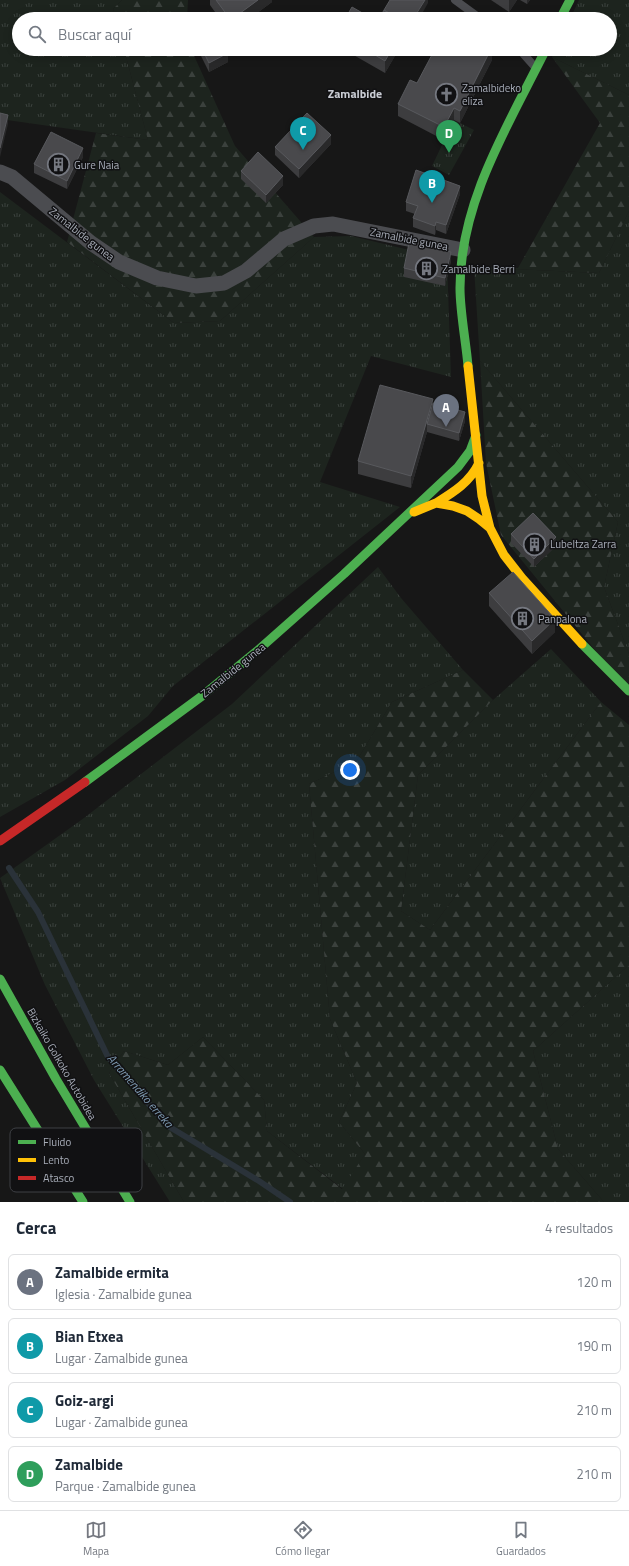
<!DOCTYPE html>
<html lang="es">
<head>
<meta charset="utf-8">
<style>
	:root { --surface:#fff; --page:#f2f2f3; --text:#1f2937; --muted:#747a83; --line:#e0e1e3; --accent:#757880 }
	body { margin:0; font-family:"Titillium Web",sans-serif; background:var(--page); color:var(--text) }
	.you { position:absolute; left:350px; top:770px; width:14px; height:14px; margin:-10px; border:3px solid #fff; border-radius:50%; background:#1a73e8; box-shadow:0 0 0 6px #1a73e833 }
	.badge { display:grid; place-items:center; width:26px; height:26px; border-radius:50%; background:var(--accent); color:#fff; font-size:13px; font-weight:700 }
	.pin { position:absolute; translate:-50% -33px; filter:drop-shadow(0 1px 2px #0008) }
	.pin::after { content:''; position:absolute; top:21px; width:14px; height:12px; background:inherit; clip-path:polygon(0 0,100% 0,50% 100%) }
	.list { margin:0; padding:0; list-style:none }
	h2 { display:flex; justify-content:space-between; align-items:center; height:52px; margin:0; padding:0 16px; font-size:17px }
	h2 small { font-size:13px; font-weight:400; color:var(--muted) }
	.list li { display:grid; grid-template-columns:26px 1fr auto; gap:12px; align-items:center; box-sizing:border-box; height:56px; margin:0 8px 8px; padding:0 8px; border:1px solid var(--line); border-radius:6px }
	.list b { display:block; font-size:15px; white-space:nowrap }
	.list p { margin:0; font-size:13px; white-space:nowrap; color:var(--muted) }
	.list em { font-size:13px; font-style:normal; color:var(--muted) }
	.icon { flex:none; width:22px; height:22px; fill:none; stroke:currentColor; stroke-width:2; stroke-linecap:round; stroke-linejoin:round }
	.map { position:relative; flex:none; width:629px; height:1202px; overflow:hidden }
	.search { position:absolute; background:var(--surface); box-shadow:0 2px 10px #0003; left:12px; right:12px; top:12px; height:44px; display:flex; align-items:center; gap:10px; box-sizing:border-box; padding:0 14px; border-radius:22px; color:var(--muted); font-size:15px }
	.sheet { height:308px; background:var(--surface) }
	nav { display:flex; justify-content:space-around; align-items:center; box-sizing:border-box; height:56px; border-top:1px solid var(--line); background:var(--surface); font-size:11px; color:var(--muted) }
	nav a { display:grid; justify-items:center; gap:2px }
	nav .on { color:var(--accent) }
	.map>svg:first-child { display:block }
</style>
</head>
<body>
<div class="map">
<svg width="629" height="1202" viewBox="0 0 629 1202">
	<defs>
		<pattern id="grass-tufts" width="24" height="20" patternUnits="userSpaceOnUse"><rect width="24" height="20" fill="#1d241e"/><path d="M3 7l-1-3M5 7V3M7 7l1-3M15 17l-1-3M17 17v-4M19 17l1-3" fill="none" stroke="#3b413d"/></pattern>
		<pattern id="forest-firs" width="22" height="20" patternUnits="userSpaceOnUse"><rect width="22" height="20" fill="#1d241e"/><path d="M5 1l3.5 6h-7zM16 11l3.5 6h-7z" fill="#3b413d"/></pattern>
	</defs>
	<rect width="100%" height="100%" fill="#171717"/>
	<path fill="url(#grass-tufts)" d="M 0,0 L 122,0 L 113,9 L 116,19 L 19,19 L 19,49 L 124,49 L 148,140 L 0,119 Z
		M 579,0 L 629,0 L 629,95 L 552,57 L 556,49 L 610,49 L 610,19 L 570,19 Z
		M 454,120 L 474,130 L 449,175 L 432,166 Z
		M 0,192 L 174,323 L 220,321 L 314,237 L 351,236 L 447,259 L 451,377 L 371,356 L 320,482 L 400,507 L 173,686 L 148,716 L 65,780 L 0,817 Z
		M 629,211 L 629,654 L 604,587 L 618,522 L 480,361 L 474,267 L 599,273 Z
		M 378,567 L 401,598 L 463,670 L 392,702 L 356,762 L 309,784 L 330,1019 L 357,1083 L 339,1122 L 365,1154 L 343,1189 L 267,1131 L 264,1100 L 203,1037 L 168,1065 L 124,1051 L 109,1073 L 184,1202 L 170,1202 L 94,1080 L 45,985 L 0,878 L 84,818 L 232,704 Z
		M 551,649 L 601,702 L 430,930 L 401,911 L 418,775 L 493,700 Z
		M 629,965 L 629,1202 L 604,1202 L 558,1149 L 533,1051 Z"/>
	<path fill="url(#forest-firs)" d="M 122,0 L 188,0 L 187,19 L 116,19 L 113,9 Z
		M 124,49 L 191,49 L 235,146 L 314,237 L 220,321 L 174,323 L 67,242 L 96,133 L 148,140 Z
		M 552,57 L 629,95 L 629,211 L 599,273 L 474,267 L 518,268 L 600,123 Z
		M 480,361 L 618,522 L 604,587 L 629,654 L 629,685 L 604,661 L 501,535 L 486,463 Z
		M 463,670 L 493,700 L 418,775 L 401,911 L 430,930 L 601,702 L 629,725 L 629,965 L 533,1051 L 558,1149 L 604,1202 L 184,1202 L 109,1073 L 124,1051 L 168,1065 L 203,1037 L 264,1100 L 267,1131 L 342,1189 L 365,1154 L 339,1122 L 357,1083 L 330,1019 L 309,784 L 356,762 L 392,702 Z"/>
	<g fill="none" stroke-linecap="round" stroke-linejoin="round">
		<path stroke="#2a3239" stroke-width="6" d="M 9,868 L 38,912 L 108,1057 L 168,1126 L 259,1181 L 290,1202"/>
		<path stroke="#4b4c50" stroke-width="8" d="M 455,0 L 481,19
			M 519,49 L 535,67"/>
		<path stroke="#4b4c50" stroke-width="15" d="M 0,172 L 12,177 L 91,243 L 119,262 L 157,278 L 196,286 L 224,283 L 246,271 L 284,239 L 314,226 L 333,224 L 463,250"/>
		<path stroke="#4caf50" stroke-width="9" d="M 560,19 L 570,0
			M 468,366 C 466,342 460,312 460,288 C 460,201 509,124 546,49
			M 582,644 L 629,691
			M 85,782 L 202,696 L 257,651 L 344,574 L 458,467 L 470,451 L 476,435
			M 0,979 L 56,1079 L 130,1202
			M 0,1070 L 83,1202"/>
		<path stroke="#ffc107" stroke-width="9" d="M 468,366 L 482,496 L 490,528
			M 436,503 C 454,492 470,482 479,463
			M 414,512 L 436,503 L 453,506 L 467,511 L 479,519 L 490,528 L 504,555 L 522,578 L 582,644"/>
		<path stroke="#c62828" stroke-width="9" d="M 0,841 L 85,782"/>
	</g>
	<path fill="#3d3d3f" d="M 210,0 L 272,0 L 272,2 L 249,19 L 220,19 L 210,5 Z
		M 491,0 L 517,0 L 509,12 Z
		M 520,0 L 530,0 L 527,4 Z
		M 199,49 L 226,49 L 228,62 L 209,72 L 199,52 Z
		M 343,49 L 399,49 L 385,73 Z
		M 492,49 L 492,60 L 460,123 L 454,120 L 444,140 L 398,116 L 398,104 L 417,83 Z
		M 331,144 L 299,178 L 275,155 L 275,147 Z
		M 83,157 L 67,189 L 34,173 L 34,164 Z
		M 241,171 L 283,185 L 266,203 L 241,179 Z
		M 460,194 L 446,234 L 436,230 L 435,235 L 413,227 L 413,218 L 415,214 L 406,211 L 406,202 Z
		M 451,261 L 445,286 L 404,277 L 404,268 Z
		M 433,403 L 465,421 L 459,441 L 427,432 L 411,488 L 358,474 L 358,461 Z
		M 511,534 L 556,546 L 534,567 L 511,543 Z
		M 489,593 L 555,632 L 532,654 L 489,606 Z"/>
	<path fill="#29292a" d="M 258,0 L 272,0 L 272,2 L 249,19 L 232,19 Z
		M 425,0 L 428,0 L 428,3 L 419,19 L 413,19 Z
		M 509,0 L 517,0 L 509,12 Z
		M 527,0 L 530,0 L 527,4 Z
		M 392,49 L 399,49 L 385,73 L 385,61 Z
		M 491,49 L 492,49 L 492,60 L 460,123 L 460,111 Z
		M 228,53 L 228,62 L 209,72 L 209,63 Z
		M 454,108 L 454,120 L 444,140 L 444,127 Z
		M 8,115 L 8,124 L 0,157 L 0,148 Z
		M 331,135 L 331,144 L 299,178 L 299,169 Z
		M 83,148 L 83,157 L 67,189 L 67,181 Z
		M 283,176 L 283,185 L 266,203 L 266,195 Z
		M 460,186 L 460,194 L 446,234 L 446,225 Z
		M 436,222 L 436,230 L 435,235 L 435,226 Z
		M 451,252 L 451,261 L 445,286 L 445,278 Z
		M 433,399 L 433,412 L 427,424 L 427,432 L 411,488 L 411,476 Z
		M 465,412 L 465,421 L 459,441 L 459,433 Z
		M 556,537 L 556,546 L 534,567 L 534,559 Z
		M 555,619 L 555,632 L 532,654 L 532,641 Z"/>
	<path fill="#49494c" stroke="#58595d" d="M 216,0 L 258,0 L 232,19 L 230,19 Z
		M 390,0 L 425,0 L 413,19 L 400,19 L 384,10 Z
		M 352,7 L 373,19 L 345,19 Z
		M 384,10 L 399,19 L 379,19 Z
		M 202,49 L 226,49 L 228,53 L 209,63 Z
		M 365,49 L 392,49 L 385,61 Z
		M 435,49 L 491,49 L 460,111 L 454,108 L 444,127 L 398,104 L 410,80 L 417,83 Z
		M 0,113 L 8,115 L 0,148 Z
		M 307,113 L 331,135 L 299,169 L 275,147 Z
		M 51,132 L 83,148 L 67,181 L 34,164 Z
		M 258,152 L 283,176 L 266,195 L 241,171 Z
		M 416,170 L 460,186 L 446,225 L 436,222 L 435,226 L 413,218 L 418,206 L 406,202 Z
		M 409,243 L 451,252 L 445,278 L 404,268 Z
		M 380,385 L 433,399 L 411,476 L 358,461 Z
		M 433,403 L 465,412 L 459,433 L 427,424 Z
		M 533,513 L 556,537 L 534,559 L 511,534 Z
		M 513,572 L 555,619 L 532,641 L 489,593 Z"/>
	<defs>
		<symbol id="church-ring" viewBox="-11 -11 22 22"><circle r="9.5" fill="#111113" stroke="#757880" stroke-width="1.5"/><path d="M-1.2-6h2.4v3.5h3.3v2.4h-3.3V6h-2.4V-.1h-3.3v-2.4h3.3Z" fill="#757880"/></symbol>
		<symbol id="building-ring" viewBox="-11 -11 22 22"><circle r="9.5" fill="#111113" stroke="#757880" stroke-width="1.5"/><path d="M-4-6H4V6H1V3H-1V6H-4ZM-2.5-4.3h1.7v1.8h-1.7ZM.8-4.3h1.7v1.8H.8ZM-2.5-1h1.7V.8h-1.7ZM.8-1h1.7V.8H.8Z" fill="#757880"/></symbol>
	</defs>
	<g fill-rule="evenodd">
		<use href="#church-ring" x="434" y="82" width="25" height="25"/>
		<use href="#building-ring" x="46" y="152" width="25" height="25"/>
		<use href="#building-ring" x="414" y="256" width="25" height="25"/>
		<use href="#building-ring" x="522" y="532" width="25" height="25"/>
		<use href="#building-ring" x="510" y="606" width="25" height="25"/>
	</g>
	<g text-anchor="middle" stroke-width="3" stroke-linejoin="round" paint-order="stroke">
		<g font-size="11" fill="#a8adb8" stroke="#111113" text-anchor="start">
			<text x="462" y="92">Zamalbideko<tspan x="462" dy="13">eliza</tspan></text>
			<text x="74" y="169">Gure Naia</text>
			<text x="442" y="273">Zamalbide Berri</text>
			<text x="550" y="548">Lubeltza Zarra</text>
			<text x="538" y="623">Panpalona</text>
		</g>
		<g font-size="11" fill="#a8adb8" stroke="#111113">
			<text transform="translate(82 234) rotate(38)" y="4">Zamalbide gunea</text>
			<text transform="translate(409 239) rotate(11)" y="4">Zamalbide gunea</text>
			<text transform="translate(233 670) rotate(-39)" y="4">Zamalbide gunea</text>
			<text transform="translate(62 1064) rotate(60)" y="4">Bizkaiko Golkoko Autobidea</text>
		</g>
		<g font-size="12" font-weight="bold" fill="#c9ccd4" stroke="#111113">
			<text x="355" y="98">Zamalbide</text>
		</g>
		<g font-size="12" font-style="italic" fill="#7f9bb3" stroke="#111113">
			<text transform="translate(140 1091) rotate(49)" y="4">Arramendiko erreka</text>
		</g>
	</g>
	<rect x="10" y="1128" width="132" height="64" rx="6" fill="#111113" stroke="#3e4045" stroke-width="1"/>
	<rect x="18" y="1140" width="18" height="4" fill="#4caf50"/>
	<rect x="18" y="1158" width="18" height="4" fill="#ffc107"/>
	<rect x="18" y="1176" width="18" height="4" fill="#c62828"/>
	<g font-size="11" fill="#a8adb8">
		<text x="43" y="1146">Fluido</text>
		<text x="43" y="1164">Lento</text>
		<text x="43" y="1182">Atasco</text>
	</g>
</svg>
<div class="you"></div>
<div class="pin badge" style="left:446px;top:427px;background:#6b7280">A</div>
<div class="pin badge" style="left:432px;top:203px;background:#0f9aa8">B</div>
<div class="pin badge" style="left:303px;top:150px;background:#0f9aa8">C</div>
<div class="pin badge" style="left:449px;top:153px;background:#2e9e5b">D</div>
<div class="search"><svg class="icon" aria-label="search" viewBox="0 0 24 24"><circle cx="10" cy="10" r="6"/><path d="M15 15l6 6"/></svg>Buscar aquí</div>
</div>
<section class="sheet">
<h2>Cerca<small>4 resultados</small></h2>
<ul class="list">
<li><span class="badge" style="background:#6b7280">A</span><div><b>Zamalbide ermita</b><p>Iglesia · Zamalbide gunea</p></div><em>120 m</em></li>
<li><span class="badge" style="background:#0f9aa8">B</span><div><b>Bian Etxea</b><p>Lugar · Zamalbide gunea</p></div><em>190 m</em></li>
<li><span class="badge" style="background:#0f9aa8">C</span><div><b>Goiz-argi</b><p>Lugar · Zamalbide gunea</p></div><em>210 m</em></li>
<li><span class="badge" style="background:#2e9e5b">D</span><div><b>Zamalbide</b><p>Parque · Zamalbide gunea</p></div><em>210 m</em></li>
</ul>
</section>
<nav>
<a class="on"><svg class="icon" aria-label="map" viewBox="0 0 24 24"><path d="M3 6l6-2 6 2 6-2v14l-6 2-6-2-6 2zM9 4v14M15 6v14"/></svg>Mapa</a>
<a><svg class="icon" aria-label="directions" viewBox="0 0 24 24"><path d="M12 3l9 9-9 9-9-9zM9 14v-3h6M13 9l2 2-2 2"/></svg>Cómo llegar</a>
<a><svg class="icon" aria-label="saved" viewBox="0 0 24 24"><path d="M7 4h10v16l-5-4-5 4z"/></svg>Guardados</a>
</nav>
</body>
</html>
